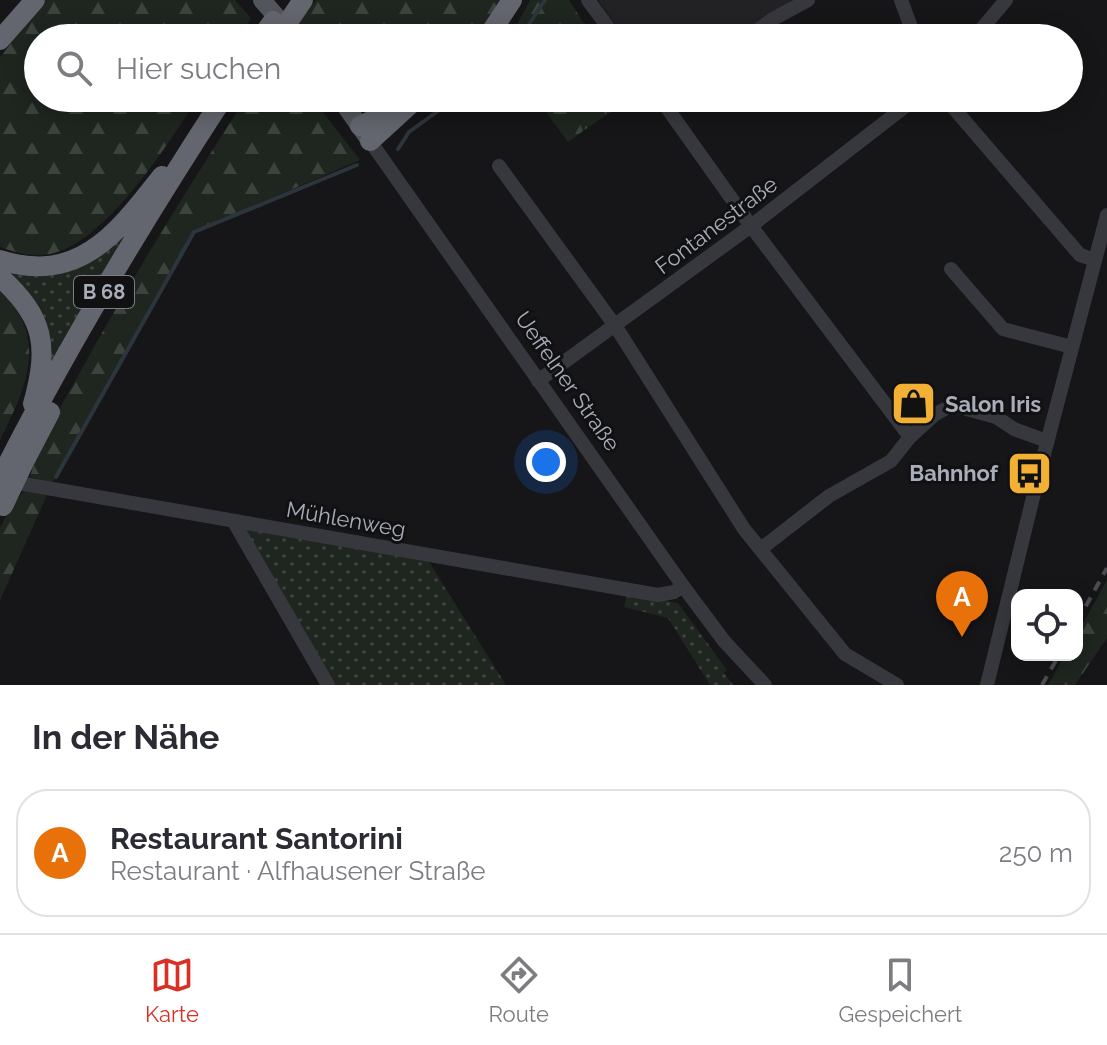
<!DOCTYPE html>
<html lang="de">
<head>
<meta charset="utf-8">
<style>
	:root { --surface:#fff; --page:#f2f2f3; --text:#2b2b33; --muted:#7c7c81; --line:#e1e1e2; --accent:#d93025 }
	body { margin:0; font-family:Raleway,sans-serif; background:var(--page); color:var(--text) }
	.controls { position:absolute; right:24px; bottom:24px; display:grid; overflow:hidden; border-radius:16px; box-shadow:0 4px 20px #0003 }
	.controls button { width:72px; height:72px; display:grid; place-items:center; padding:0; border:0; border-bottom:2px solid var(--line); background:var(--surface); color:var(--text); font:40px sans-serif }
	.you { position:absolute; left:546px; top:462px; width:28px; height:28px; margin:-20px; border:6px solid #fff; border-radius:50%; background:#1a73e8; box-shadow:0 0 0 12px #1a73e833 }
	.badge { display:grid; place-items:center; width:52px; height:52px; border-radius:50%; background:var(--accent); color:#fff; font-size:26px; font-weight:700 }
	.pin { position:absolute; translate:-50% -66px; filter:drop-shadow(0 2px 4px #0008) }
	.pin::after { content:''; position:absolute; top:42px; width:28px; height:24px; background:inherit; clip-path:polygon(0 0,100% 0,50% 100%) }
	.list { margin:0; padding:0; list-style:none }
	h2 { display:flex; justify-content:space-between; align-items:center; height:104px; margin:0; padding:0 32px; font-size:34px }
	h2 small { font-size:26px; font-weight:400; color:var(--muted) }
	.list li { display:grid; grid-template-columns:52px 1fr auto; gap:24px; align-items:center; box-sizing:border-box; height:128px; margin:0 16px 16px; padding:0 16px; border:2px solid var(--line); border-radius:32px }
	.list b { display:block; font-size:30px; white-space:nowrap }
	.list p { margin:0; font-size:26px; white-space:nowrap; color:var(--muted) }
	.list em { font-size:26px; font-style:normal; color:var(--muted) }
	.icon { flex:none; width:44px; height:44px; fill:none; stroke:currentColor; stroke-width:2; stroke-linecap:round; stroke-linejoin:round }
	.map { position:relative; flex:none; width:1107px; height:685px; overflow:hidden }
	.search { position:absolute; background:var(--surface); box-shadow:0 4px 20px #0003; left:24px; right:24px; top:24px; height:88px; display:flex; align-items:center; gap:20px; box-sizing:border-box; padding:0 28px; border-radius:44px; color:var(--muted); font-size:30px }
	.sheet { height:248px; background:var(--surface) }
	nav { display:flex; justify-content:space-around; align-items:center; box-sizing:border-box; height:112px; border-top:2px solid var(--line); background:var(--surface); font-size:22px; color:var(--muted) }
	nav a { display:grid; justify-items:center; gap:4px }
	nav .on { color:var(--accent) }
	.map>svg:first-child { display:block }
</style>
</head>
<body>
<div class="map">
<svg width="1107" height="685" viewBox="0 0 1107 685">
	<defs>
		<pattern id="grass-dots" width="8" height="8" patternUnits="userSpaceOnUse" patternTransform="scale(2)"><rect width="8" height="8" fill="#1e261f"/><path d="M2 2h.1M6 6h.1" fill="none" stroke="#3c433d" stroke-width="1.8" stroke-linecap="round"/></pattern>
		<pattern id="forest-firs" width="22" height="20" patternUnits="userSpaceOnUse" patternTransform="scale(2)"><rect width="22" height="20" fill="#1e261f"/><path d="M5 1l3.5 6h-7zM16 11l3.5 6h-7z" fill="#3c433d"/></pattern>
		<pattern id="park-tufts" width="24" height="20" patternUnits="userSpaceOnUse" patternTransform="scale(2)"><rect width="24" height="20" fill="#1e261f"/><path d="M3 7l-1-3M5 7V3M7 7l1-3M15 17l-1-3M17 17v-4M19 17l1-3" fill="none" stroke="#3c433d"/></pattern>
	</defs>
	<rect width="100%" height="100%" fill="#161618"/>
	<path fill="#222225" d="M 598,0 L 793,0 L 736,38 L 625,38 Z"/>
	<path fill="url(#grass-dots)" d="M 132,222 L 46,375 L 49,353 L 0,266 L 45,274 Z
		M 244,528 L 429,562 L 506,685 L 334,685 Z
		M 627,594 L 678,603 L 727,670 L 724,673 L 733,685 L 710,685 L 668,618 L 624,607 Z"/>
	<path fill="url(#forest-firs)" d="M 46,0 L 235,0 L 251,18 L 238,38 L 38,38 L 38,98 L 198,98 C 168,144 108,239 54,253 C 37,258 16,253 0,247 L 0,57 Z
		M 316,0 L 504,0 L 474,38 L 311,38 L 299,23 Z
		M 530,0 L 569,0 L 583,22 L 599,38 L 510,38 Z
		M 246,98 L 312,98 L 360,160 L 192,232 L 53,482 L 30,477 C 43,433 68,395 89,356 C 138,268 191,183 246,98 Z
		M 536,98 L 571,98 L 583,131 L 568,142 Z
		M 0,290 C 50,338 26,388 0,440 Z
		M 24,491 L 47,495 L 0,600 L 0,528 L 10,508 Z
		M 1107,580 L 1107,638 L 1075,685 L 1048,685 L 1065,655 L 1077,655 L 1077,634 Z"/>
	<path fill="url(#park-tufts)" d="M 571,98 L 631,98 L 583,131 Z"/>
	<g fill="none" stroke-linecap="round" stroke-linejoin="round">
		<path stroke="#2c353c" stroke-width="4" d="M 520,38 L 545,0
			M 398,149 L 409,132 L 456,98
			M 56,477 L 194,232 L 357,165"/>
		<path stroke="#37383d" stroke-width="14" d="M 588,0 L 616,38
			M 901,0 L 915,38
			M 747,38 L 773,19 L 808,0
			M 974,38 L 1006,0
			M 660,98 L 751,226 L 910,437
			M 945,98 L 1080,255 L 1095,260
			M 370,141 L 683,586 L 724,641 L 765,685
			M 499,166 L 616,327 L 744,529 L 845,654 L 897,685
			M 951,269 L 1003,329 L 1072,347
			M 538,381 L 751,226 L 916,98
			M 7,481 L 658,595 L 674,592 L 683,586
			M 234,522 L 328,685
			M 762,548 L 829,496 L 891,461 L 910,437 L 934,415 L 952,405 L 996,417 L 1014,429 L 1047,441
			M 987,685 L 1038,477 L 1107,215"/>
		<path stroke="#53555c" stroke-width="18" d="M 262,0 L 295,38
			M 340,98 L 368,138"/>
		<path stroke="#63666e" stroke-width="20" d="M 261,38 L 273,21
			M 487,38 L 512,0
			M 0,40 L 35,0
			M 360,126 L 402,106
			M 370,141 L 417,98
			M 0,260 C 79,285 117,233 162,176
			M 0,277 C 45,318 49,346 33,404
			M 26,458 L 50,412
			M 0,479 C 66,348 143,221 223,98"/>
		<path stroke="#4a4c52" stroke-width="4" stroke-dasharray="10 8" stroke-linecap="butt" d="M 1077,622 L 1107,568
			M 1042,685 L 1059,655"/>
		<path stroke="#63666e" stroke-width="20" d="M 277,38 L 303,0
			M 3,506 L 26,458"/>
	</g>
	<defs>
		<symbol id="shop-square" viewBox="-11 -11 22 22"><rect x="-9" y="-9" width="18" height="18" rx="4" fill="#f2b134" stroke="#111113"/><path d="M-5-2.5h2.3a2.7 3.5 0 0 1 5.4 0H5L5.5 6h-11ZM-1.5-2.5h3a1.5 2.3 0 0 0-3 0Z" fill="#111"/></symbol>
		<symbol id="bus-square" viewBox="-11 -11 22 22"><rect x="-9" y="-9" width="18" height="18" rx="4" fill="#f2b134" stroke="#111113"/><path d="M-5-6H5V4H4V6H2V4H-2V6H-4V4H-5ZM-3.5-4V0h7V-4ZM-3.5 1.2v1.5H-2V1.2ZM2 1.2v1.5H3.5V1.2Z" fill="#111"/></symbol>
	</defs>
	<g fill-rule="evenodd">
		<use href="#shop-square" x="888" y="378" width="51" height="51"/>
		<use href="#bus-square" x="1004" y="448" width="51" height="51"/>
	</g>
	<g text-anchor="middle" stroke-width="6" stroke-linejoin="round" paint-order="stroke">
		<rect fill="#111113" stroke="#7b7e86" stroke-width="2" x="74" y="276" width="60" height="32" rx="6"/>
		<g font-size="20" font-weight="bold" fill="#a8adb8">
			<text x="104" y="299">B 68</text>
		</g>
		<g font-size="22" fill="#a8adb8" stroke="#111113">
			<text transform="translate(716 225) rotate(-37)" y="8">Fontanestraße</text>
			<text transform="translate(568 381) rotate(55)" y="8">Ueffelner Straße</text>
			<text transform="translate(346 519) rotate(10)" y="8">Mühlenweg</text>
		</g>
		<g font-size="22" font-weight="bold" fill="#a8adb8" stroke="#111113" text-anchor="start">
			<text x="945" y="412">Salon Iris</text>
			<text x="998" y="481" text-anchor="end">Bahnhof</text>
		</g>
	</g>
</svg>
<div class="controls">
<button><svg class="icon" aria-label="locate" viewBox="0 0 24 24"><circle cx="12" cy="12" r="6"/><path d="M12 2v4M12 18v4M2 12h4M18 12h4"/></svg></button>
</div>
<div class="you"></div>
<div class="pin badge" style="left:962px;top:637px;background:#e8710a">A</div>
<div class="search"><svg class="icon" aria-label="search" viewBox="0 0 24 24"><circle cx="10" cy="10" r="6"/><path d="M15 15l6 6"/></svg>Hier suchen</div>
</div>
<section class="sheet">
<h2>In der Nähe<small></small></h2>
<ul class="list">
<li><span class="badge" style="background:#e8710a">A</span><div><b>Restaurant Santorini</b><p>Restaurant · Alfhausener Straße</p></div><em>250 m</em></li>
</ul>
</section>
<nav>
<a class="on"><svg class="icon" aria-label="map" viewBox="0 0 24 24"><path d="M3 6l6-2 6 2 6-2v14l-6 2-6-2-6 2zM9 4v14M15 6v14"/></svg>Karte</a>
<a><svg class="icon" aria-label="directions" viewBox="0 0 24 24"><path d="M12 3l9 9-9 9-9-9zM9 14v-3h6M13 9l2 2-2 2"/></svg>Route</a>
<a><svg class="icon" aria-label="saved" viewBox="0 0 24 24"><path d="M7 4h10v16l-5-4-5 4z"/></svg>Gespeichert</a>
</nav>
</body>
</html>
